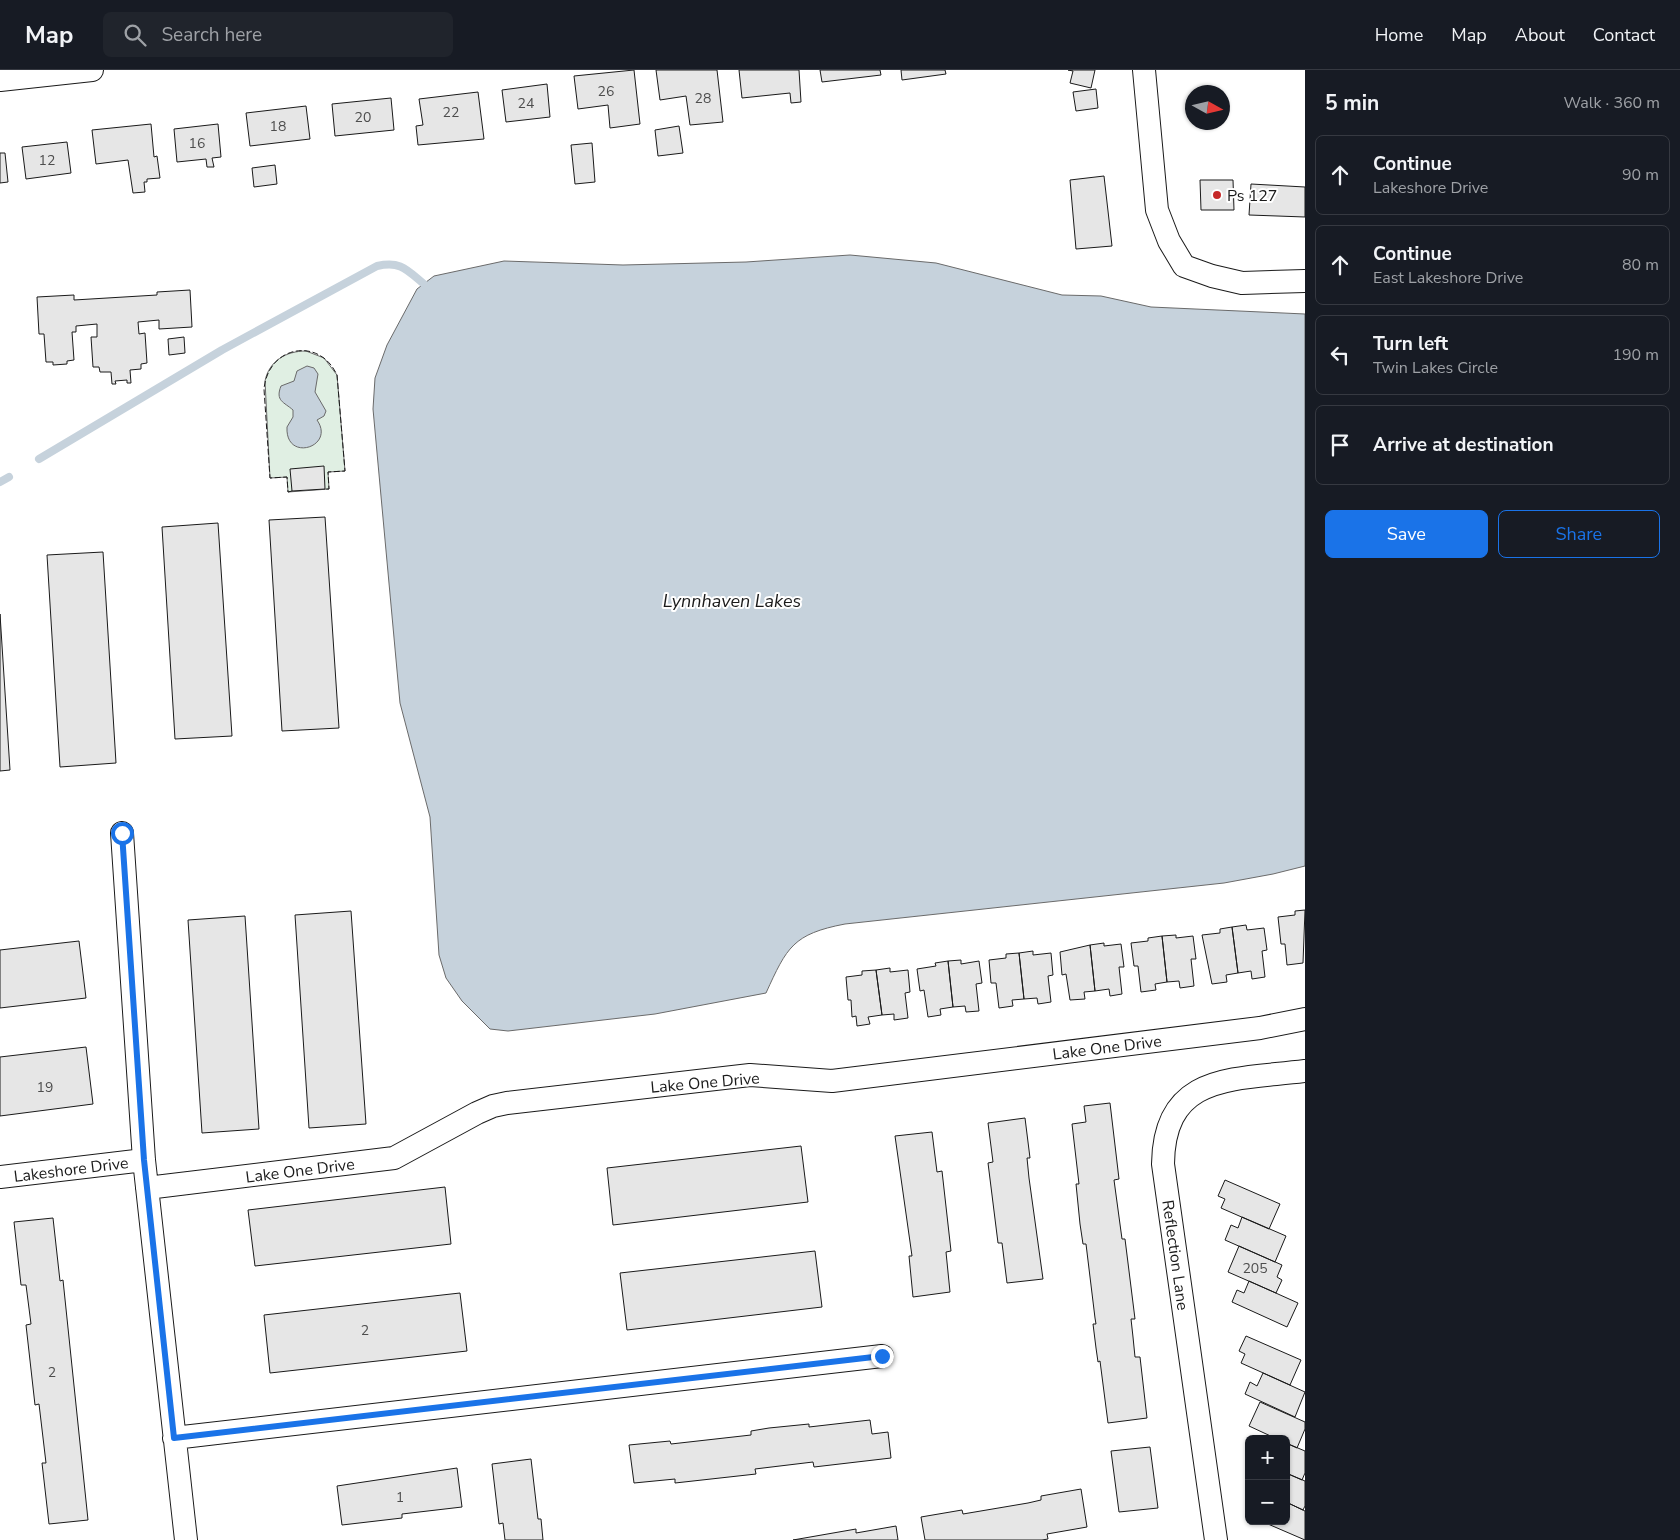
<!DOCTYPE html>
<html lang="en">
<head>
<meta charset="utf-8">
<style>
	:root { --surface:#171b24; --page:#20242c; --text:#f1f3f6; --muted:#9ea1a6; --line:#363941; --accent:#1a73e8 }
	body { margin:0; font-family:"Nunito Sans",sans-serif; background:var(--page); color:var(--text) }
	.controls { position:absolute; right:15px; bottom:15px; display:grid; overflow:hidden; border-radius:8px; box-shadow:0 1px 4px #0004 }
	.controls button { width:45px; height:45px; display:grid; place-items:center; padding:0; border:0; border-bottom:1px solid var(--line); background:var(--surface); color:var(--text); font:25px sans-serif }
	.compass { position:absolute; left:1185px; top:15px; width:45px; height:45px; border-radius:50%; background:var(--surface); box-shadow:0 1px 4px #0004; rotate:98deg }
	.stop { position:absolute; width:15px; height:15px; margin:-11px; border:4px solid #1a73e8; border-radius:50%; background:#fff }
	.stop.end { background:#1a73e8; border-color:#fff; box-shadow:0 1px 5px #0008 }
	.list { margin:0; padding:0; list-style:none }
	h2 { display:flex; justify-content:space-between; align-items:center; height:65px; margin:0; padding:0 20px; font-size:21px }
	h2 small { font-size:16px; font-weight:400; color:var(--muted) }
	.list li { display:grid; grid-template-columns:32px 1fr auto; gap:15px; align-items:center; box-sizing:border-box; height:80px; margin:0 10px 10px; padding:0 10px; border:1px solid var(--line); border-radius:8px }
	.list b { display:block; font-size:19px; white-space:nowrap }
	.list p { margin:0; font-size:16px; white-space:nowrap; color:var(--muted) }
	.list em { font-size:16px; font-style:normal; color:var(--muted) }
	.actions { display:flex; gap:10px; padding:15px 20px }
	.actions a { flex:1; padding:11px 0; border:1px solid var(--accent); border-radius:8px; text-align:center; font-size:18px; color:var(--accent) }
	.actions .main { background:var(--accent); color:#fff }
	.icon { flex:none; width:28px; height:28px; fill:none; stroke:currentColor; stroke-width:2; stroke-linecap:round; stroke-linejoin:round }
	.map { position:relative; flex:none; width:1305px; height:1470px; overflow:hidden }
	header { display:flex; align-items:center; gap:30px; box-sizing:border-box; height:70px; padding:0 25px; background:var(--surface); border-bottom:1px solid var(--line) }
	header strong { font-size:24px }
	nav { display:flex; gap:28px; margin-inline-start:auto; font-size:18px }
	.search { width:350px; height:45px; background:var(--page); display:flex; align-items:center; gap:12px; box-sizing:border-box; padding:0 18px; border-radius:8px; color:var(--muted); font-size:19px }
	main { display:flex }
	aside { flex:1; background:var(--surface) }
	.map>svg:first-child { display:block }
</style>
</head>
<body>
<header>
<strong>Map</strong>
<div class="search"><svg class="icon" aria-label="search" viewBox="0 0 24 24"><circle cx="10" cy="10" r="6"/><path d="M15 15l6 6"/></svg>Search here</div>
<nav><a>Home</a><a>Map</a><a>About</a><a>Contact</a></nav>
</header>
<main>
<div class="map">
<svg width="1305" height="1470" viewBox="0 0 1305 1470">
	<rect width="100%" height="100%" fill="#fff"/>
	<path fill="#e0efe3" stroke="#6a6a6a" d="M 306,281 L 324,288 L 337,305 L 345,401 L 328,402 L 329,419 L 288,422 L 287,407 L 270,408 L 265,311 C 269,291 286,281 306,281 Z"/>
	<path fill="#c6d2dc" stroke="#6a6a6a" d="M 850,185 L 936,193 L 1062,225 L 1101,226 L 1151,237 L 1305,244 L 1305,796 L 1273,804 L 1224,813 L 845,854 C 793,864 787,877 766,923 L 655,944 L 508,961 L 490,959 L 462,931 L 446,908 L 439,885 L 430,747 L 400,633 L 373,339 L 375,308 L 387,275 L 417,219 L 434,206 L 504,191 L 623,195 L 746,192 Z
		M 307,296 L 314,298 L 318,304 L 315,322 L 326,341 L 324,346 L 317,350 C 336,377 285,393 287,357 L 293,347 L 293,340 C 284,332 275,331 281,316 L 294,311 L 297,301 Z"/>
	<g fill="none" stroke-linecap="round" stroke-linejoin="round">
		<path stroke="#c6d2dc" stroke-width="8" d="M 39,389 L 222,280 L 377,196 C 401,191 406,199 424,214
			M 0,412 L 9,407"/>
	</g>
	<path fill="#e6e6e6" stroke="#1a1a1a" d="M 634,0 L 640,54 L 610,58 L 608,35 L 578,39 L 574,6 Z
		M 656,0 L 717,0 L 723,52 L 690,55 L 686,26 L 660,30 Z
		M 739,0 L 799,0 L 801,32 L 791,33 L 790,23 L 742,28 Z
		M 820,0 L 880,0 L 881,5 L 822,12 Z
		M 901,0 L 945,0 L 946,4 L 902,10 Z
		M 1068,0 L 1095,0 L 1091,18 L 1070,13 L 1073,1 Z
		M 547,14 L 550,47 L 506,52 L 502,20 Z
		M 1096,19 L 1098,38 L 1076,41 L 1073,22 Z
		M 478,22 L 484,69 L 418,75 L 416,56 L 423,55 L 419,29 Z
		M 391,28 L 394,60 L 335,66 L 332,34 Z
		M 306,36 L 310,69 L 250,76 L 246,43 Z
		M 151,54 L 154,87 L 157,86 L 160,108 L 147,109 L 147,112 L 144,112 L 145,122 L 133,123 L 128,90 L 96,94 L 92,60 Z
		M 218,54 L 221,87 L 212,88 L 214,97 L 207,97 L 206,89 L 177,92 L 174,59 Z
		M 679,56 L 683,83 L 658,86 L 655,60 Z
		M 67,72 L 71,103 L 26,109 L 22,77 Z
		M 592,73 L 595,112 L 575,114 L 571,75 Z
		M 0,83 L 5,83 L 8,112 L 0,113 Z
		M 275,95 L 277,114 L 254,117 L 252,98 Z
		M 1104,106 L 1112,176 L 1076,179 L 1070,110 Z
		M 1200,110 L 1233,110 L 1234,140 L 1201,140 Z
		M 1251,114 L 1305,117 L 1305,147 L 1249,145 Z
		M 190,220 L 192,257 L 159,259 L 159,250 L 138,252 L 139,264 L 145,263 L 147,293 L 141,294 L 141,299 L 130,300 L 131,313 L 127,313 L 127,310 L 115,311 L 116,314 L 112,314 L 111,302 L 100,302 L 99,297 L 93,297 L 91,267 L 97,267 L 97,254 L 76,256 L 76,262 L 72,262 L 74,290 L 67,291 L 67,294 L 53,295 L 53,292 L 46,292 L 44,264 L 39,264 L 37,227 L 74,225 L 74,230 L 157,225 L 157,222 Z
		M 184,267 L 185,283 L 169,285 L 168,269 Z
		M 324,396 L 325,419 L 292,421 L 290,399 Z
		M 325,447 L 339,658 L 282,661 L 269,450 Z
		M 218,453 L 232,666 L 175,669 L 162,457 Z
		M 103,482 L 116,693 L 60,697 L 47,485 Z
		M 0,544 L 10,700 L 0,701 Z
		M 1305,840 L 1303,893 L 1287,895 L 1285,874 L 1281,874 L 1278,847 L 1295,845 L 1295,841 Z
		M 351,841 L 366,1054 L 309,1058 L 295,845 Z
		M 245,846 L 259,1059 L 202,1063 L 188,850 Z
		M 1246,855 L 1247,860 L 1264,858 L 1267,880 L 1262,881 L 1265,907 L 1252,909 L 1251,901 L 1238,903 L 1232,857 Z
		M 1232,857 L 1238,903 L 1226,905 L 1227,912 L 1212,914 L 1202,865 L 1220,863 L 1220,859 Z
		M 1176,865 L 1176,868 L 1193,866 L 1196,889 L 1191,889 L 1194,916 L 1180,918 L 1179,911 L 1167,912 L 1162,866 Z
		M 1162,866 L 1167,912 L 1155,914 L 1156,920 L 1141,922 L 1138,896 L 1134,896 L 1131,873 L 1148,871 L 1148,868 Z
		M 79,871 L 86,928 L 0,938 L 0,880 Z
		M 1104,873 L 1104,876 L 1121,874 L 1124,897 L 1119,897 L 1122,924 L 1110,926 L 1109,919 L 1095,921 L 1090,875 Z
		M 1090,875 L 1095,921 L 1084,922 L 1085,929 L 1070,930 L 1066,904 L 1062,905 L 1060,882 Z
		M 1033,881 L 1033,885 L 1051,883 L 1053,905 L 1048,906 L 1051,932 L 1038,934 L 1037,928 L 1024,929 L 1019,883 Z
		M 1019,883 L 1024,929 L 1012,930 L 1013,936 L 999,938 L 996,913 L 991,913 L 989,890 L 1006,888 L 1006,884 Z
		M 961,890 L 961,894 L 979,891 L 982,913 L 976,914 L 979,941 L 966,942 L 965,936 L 953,937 L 948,891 Z
		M 948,891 L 953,937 L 940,939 L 941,945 L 928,947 L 924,920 L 920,921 L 917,899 L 936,896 L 935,893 Z
		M 890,898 L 890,902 L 908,900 L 910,922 L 905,923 L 908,948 L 894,950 L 894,944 L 882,945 L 876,900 Z
		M 876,900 L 882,945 L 868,947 L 870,954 L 857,956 L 856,946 L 852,947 L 851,930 L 848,930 L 846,907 L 862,905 L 862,901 Z
		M 86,977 L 93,1034 L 0,1046 L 0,987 Z
		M 1110,1033 L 1119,1109 L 1114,1110 L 1122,1169 L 1125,1169 L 1135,1249 L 1131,1249 L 1133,1267 L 1135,1287 L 1140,1287 L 1147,1348 L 1108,1353 L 1100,1291 L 1098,1292 L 1096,1278 L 1093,1254 L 1096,1254 L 1095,1248 L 1086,1174 L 1083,1174 L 1080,1154 L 1076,1114 L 1079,1114 L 1072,1054 L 1086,1052 L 1084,1036 Z
		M 1025,1048 L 1030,1088 L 1027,1088 L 1029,1108 L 1043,1209 L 1007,1213 L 1002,1173 L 998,1173 L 988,1093 L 993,1092 L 988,1053 Z
		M 932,1062 L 937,1102 L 942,1101 L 951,1181 L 946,1182 L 950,1222 L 913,1227 L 909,1186 L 912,1186 L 895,1066 Z
		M 801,1076 L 808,1132 L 613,1155 L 607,1098 Z
		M 1225,1110 L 1280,1134 L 1269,1159 L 1221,1138 L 1225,1129 L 1218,1126 Z
		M 445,1117 L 451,1174 L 255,1196 L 248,1140 Z
		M 1242,1147 L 1286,1166 L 1275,1192 L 1225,1170 L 1231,1155 L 1238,1158 Z
		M 53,1148 L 60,1211 L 63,1210 L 88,1450 L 49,1454 L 42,1393 L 46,1393 L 39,1334 L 35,1335 L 26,1255 L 31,1254 L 26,1215 L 21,1215 L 14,1152 Z
		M 1239,1176 L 1282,1195 L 1277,1207 L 1282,1210 L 1276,1223 L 1228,1202 Z
		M 815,1181 L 822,1237 L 627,1260 L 620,1203 Z
		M 1249,1211 L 1298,1233 L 1287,1257 L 1232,1232 L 1237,1220 L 1244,1223 Z
		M 460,1223 L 467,1281 L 270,1303 L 264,1245 Z
		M 1246,1266 L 1301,1290 L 1290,1315 L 1241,1293 L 1245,1284 L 1239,1281 Z
		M 1263,1303 L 1305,1322 L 1295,1347 L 1245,1324 L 1250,1312 L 1257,1316 Z
		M 1260,1332 L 1305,1352 L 1305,1359 L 1297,1378 L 1286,1373 L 1286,1369 L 1277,1369 L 1249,1356 Z
		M 870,1350 L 872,1364 L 888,1362 L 891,1388 L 814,1397 L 813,1392 L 755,1399 L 756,1404 L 675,1413 L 675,1409 L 634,1413 L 629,1375 L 670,1371 L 671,1374 L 751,1365 L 751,1361 L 769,1358 L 809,1354 L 809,1357 Z
		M 1286,1373 L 1305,1381 L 1305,1403 L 1302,1410 L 1286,1403 Z
		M 1150,1377 L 1158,1438 L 1119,1442 L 1111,1381 Z
		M 531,1389 L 538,1449 L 541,1449 L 543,1470 L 505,1470 L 503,1453 L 499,1454 L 492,1394 Z
		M 457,1398 L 462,1437 L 402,1444 L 402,1448 L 342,1455 L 337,1416 Z
		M 1286,1403 L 1305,1411 L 1305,1436 L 1303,1440 L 1286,1432 Z
		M 1081,1419 L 1087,1457 L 1047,1464 L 1048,1469 L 1042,1470 L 925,1470 L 921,1447 L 962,1440 L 963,1444 L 1028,1433 L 1041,1430 L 1041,1426 Z
		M 1286,1432 L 1305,1441 L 1305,1470 L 1261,1451 L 1286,1451 Z
		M 896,1456 L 898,1470 L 793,1470 L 856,1459 L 856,1463 Z"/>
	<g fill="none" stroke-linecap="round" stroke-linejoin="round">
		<defs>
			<path id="street" d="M 1144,0 L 1157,140 L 1169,171 L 1184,196 L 1212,206 L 1242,213 L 1305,211
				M 0,10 L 92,0
				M 122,763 L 144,1090 L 186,1470
				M 0,1107 L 144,1090
				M 147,1118 L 394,1088 L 477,1043 L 493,1036 L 507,1033 L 750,1005 L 832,1011 L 1260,958 L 1305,949
				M 174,1368 L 882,1286
				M 1216,1470 L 1163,1094 C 1164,1002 1235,1010 1305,1001"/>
		</defs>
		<use href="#street" stroke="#1a1a1a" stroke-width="24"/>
		<use href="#street" stroke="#fff" stroke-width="22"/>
		<path stroke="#1a1a1a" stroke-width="1" stroke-dasharray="6 2.5" stroke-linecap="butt" d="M 292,421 L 288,422 L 287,407 L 270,408 L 264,319 C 268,276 319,266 337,305 L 345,401 L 328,402 L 329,419 L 325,419"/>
	</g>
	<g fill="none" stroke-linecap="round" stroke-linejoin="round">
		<path stroke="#1a73e8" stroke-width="6" d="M 122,763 L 144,1090 L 174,1368 L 882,1286"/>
	</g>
	<circle fill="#c62828" stroke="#fff" stroke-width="2" cx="1217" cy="125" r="5"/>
	<g text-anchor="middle" stroke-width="4" stroke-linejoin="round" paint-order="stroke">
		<g font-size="14" fill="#4d4d4d">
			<text x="606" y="26">26</text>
			<text x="703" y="33">28</text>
			<text x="526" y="38">24</text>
			<text x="451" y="47">22</text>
			<text x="363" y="52">20</text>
			<text x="278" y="61">18</text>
			<text x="197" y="78">16</text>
			<text x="47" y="95">12</text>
			<text x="45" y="1022">19</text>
			<text x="1255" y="1203">205</text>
			<text x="365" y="1265">2</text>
			<text x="52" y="1307">2</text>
			<text x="400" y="1432">1</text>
		</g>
		<g font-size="16" fill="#1a1a1a" stroke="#fff" text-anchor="start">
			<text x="1227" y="131">Ps 127</text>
		</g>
		<g font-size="16" fill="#1a1a1a" stroke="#fff">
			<text transform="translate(1107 977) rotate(-7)" y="6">Lake One Drive</text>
			<text transform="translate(705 1012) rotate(-5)" y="6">Lake One Drive</text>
			<text transform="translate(71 1099) rotate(-7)" y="6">Lakeshore Drive</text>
			<text transform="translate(300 1100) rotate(-7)" y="6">Lake One Drive</text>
			<text transform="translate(1176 1185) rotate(82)" y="6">Reflection Lane</text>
		</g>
		<g font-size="18" font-style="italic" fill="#1a1a1a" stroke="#fff">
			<text x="732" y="537">Lynnhaven Lakes</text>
		</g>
	</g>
</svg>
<div class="controls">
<button>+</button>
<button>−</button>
</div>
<svg class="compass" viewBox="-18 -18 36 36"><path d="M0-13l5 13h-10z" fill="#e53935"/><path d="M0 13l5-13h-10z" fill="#9ea1a6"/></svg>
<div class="stop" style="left:122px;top:763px"></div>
<div class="stop end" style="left:882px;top:1286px"></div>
</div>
<aside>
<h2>5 min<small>Walk · 360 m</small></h2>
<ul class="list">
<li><svg class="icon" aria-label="ahead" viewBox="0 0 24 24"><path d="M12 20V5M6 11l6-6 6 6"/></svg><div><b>Continue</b><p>Lakeshore Drive</p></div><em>90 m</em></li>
<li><svg class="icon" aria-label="ahead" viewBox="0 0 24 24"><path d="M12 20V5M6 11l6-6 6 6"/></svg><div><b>Continue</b><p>East Lakeshore Drive</p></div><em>80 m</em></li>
<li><svg class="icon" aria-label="left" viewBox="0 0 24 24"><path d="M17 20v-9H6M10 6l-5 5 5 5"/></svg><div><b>Turn left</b><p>Twin Lakes Circle</p></div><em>190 m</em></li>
<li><svg class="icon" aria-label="arrive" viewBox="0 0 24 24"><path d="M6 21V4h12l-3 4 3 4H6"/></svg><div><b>Arrive at destination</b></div></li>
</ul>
<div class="actions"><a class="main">Save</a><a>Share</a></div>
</aside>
</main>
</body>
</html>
